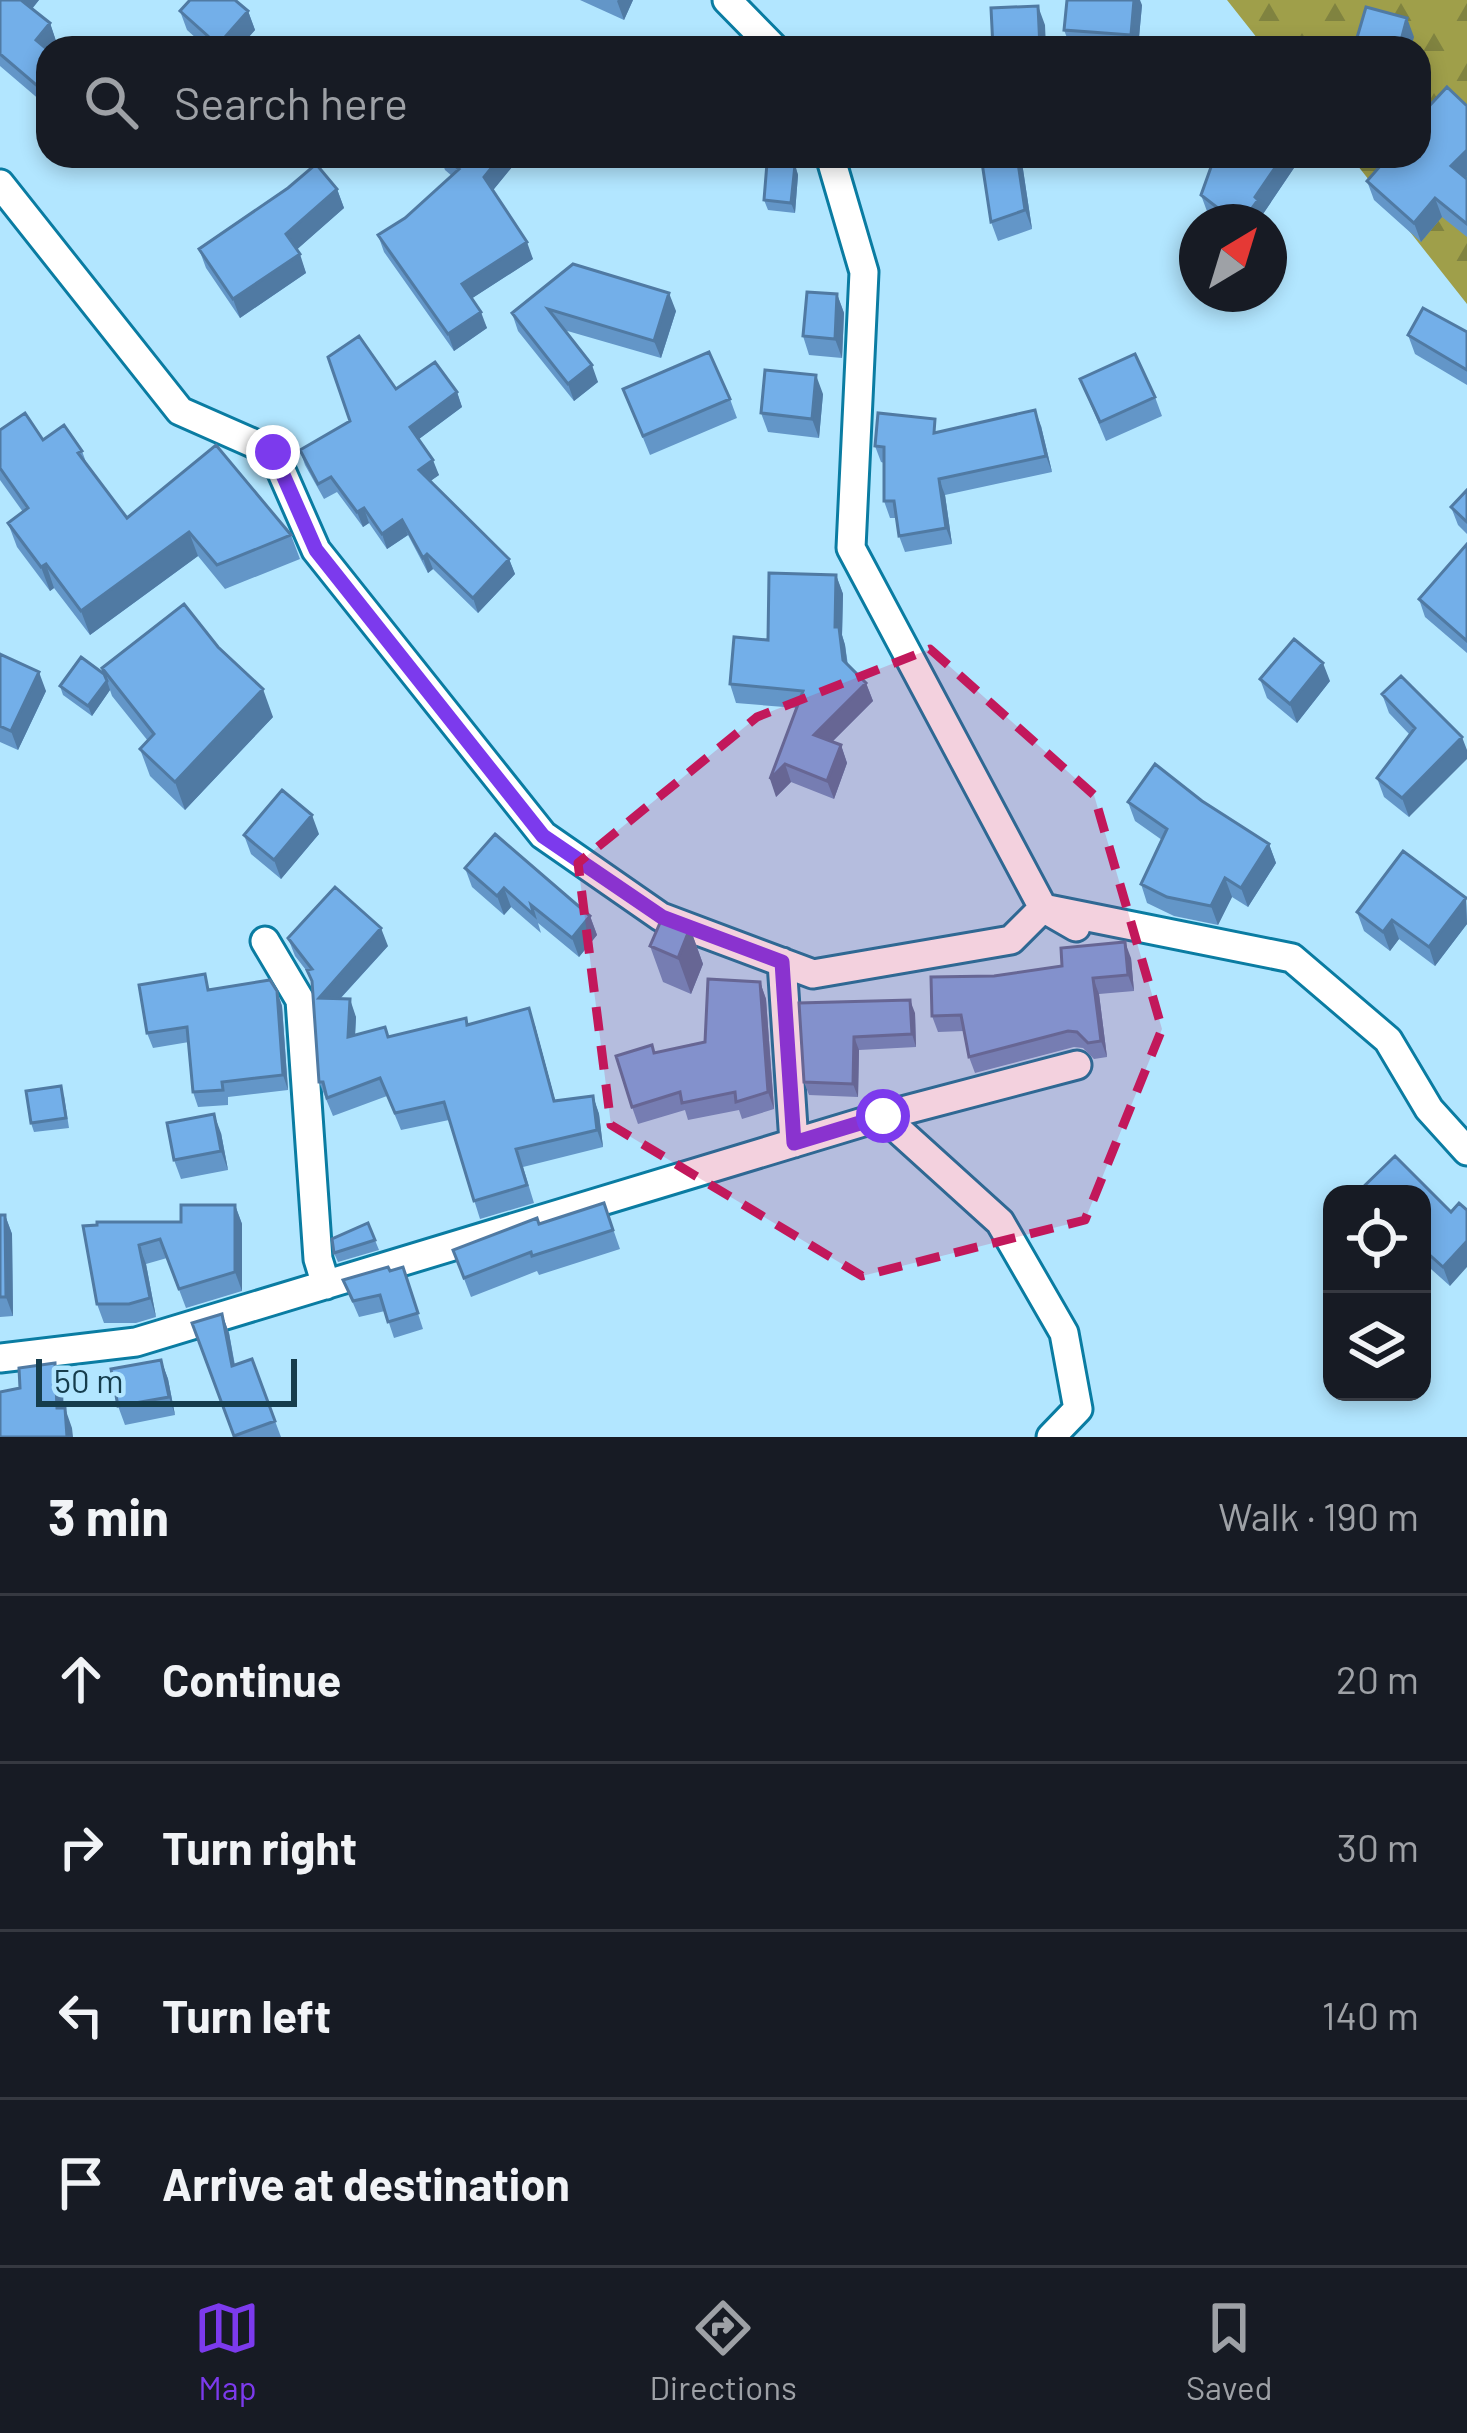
<!DOCTYPE html>
<html lang="en">
<head>
<meta charset="utf-8">
<style>
	:root { --surface:#171b24; --page:#242831; --text:#f1f3f6; --muted:#9ea1a6; --line:#363941; --accent:#7c3aed }
	body { margin:0; font-family:Barlow,sans-serif; background:var(--page); color:var(--text) }
	.controls { position:absolute; right:36px; bottom:36px; display:grid; overflow:hidden; border-radius:24px; box-shadow:0 6px 18px #0003 }
	.controls button { width:108px; height:108px; display:grid; place-items:center; padding:0; border:0; border-bottom:3px solid var(--line); background:var(--surface); color:var(--text); font:60px sans-serif }
	.compass { position:absolute; left:1179px; top:204px; width:108px; height:108px; border-radius:50%; background:var(--surface); box-shadow:0 6px 18px #0003; rotate:38deg }
	.scale { position:absolute; left:36px; bottom:30px; width:261px; box-sizing:border-box; padding-left:12px; border:6px solid #153d4d; border-top:0; font-size:33px; line-height:42px; white-space:nowrap; color:#153d4d; -webkit-text-stroke:9px #b2e6ff; paint-order:stroke }
	.stop { position:absolute; width:36px; height:36px; margin:-27px; border:9px solid #7c3aed; border-radius:50%; background:#fff }
	.stop.end { background:#7c3aed; border-color:#fff; box-shadow:0 3px 12px #0008 }
	.list { margin:0; padding:0; list-style:none }
	h2 { display:flex; justify-content:space-between; align-items:center; height:156px; margin:0; padding:0 48px; font-size:51px }
	h2 small { font-size:39px; font-weight:400; color:var(--muted) }
	.list li { display:grid; grid-template-columns:78px 1fr auto; gap:36px; align-items:center; box-sizing:border-box; height:168px; padding:0 48px; border-top:3px solid var(--line) }
	.list b { display:block; font-size:45px; white-space:nowrap }
	.list em { font-size:39px; font-style:normal; color:var(--muted) }
	.icon { flex:none; width:66px; height:66px; fill:none; stroke:currentColor; stroke-width:2; stroke-linecap:round; stroke-linejoin:round }
	.map { position:relative; flex:none; width:1467px; height:1437px; overflow:hidden }
	.search { position:absolute; background:var(--surface); box-shadow:0 6px 18px #0003; left:36px; right:36px; top:36px; height:132px; display:flex; align-items:center; gap:30px; box-sizing:border-box; padding:0 42px; border-radius:36px; color:var(--muted); font-size:45px }
	.sheet { height:828px; background:var(--surface) }
	nav { display:flex; justify-content:space-around; align-items:center; box-sizing:border-box; height:168px; border-top:3px solid var(--line); background:var(--surface); font-size:33px; color:var(--muted) }
	nav a { display:grid; justify-items:center; gap:6px }
	nav .on { color:var(--accent) }
	.map>svg:first-child { display:block }
</style>
</head>
<body>
<div class="map">
<svg width="1467" height="1437" viewBox="0 0 1467 1437">
	<defs>
		<pattern id="forest-firs" width="22" height="20" patternUnits="userSpaceOnUse" patternTransform="scale(3)"><rect width="22" height="20" fill="#9f9f4a"/><path d="M5 1l3.5 6h-7zM16 11l3.5 6h-7z" fill="#808340"/></pattern>
	</defs>
	<rect width="100%" height="100%" fill="#b2e6ff"/>
	<path fill="url(#forest-firs)" d="M 1227,0 L 1467,0 L 1467,304 L 1350,156 L 1419,156 L 1419,48 L 1265,48 Z"/>
	<g fill="none" stroke-linecap="round" stroke-linejoin="round">
		<defs>
			<path id="street" d="M 727,0 L 774,48
				M 0,184 L 180,411 L 273,452 L 316,550 L 543,835 L 661,917 L 813,974 L 1011,940 L 1043,908 L 851,548 L 864,272 L 830,156
				M 1076,927 L 1043,908 L 1292,958 L 1388,1040 L 1429,1109 L 1467,1151
				M 265,941 L 300,1000 L 318,1259 L 326,1285
				M 782,962 L 794,1143
				M 883,1116 L 1077,1065
				M 0,1358 L 136,1342 L 883,1116 L 1000,1222 L 1064,1333 L 1078,1409 L 1051,1437"/>
		</defs>
		<use href="#street" stroke="#0a7ca2" stroke-width="33"/>
		<use href="#street" stroke="#fff" stroke-width="27"/>
	</g>
	<path fill="#6396c8" d="M 0,0 L 39,0 L 32,9 L 50,23 L 56,41 L 48,48 L 48,107 L 0,66 Z
		M 580,0 L 633,0 L 624,20 Z
		M 1142,5 L 1138,48 L 1071,48 L 1064,30 Z
		M 180,11 L 248,11 L 255,30 L 239,48 L 207,48 L 187,30 Z
		M 1467,106 L 1467,176 L 1465,178 L 1467,179 L 1467,237 L 1442,217 L 1421,242 L 1374,200 L 1367,181 Z
		M 440,156 L 521,156 L 493,190 L 533,259 L 472,298 L 487,328 L 454,351 L 384,252 L 378,235 L 405,218 L 452,176 L 445,170 Z
		M 981,156 L 1021,156 L 1032,229 L 998,241 L 991,222 Z
		M 1215,156 L 1293,156 L 1296,165 L 1263,214 L 1265,219 L 1263,222 L 1219,222 L 1208,214 L 1201,195 Z
		M 795,165 L 798,175 L 795,213 L 768,210 L 764,200 Z
		M 337,189 L 344,208 L 297,249 L 306,273 L 240,318 L 206,268 L 199,249 Z
		M 573,264 L 676,311 L 661,358 L 564,330 L 598,382 L 574,401 L 518,331 L 512,313 Z
		M 837,294 L 844,313 L 842,358 L 809,355 L 803,336 Z
		M 1467,332 L 1467,385 L 1415,354 L 1408,335 Z
		M 1080,379 L 1155,397 L 1162,416 L 1106,441 Z
		M 396,389 L 457,392 L 462,407 L 419,439 L 439,475 L 430,481 L 509,559 L 515,574 L 478,613 L 433,569 L 428,573 L 408,535 L 387,549 L 369,523 L 363,527 L 337,492 L 324,499 L 305,465 L 300,450 L 350,421 Z
		M 623,389 L 730,399 L 737,418 L 650,455 Z
		M 823,394 L 819,438 L 768,432 L 761,413 Z
		M 1041,426 L 1052,472 L 945,495 L 952,544 L 905,552 L 899,536 L 896,518 L 890,518 L 884,501 L 884,463 L 881,462 L 875,446 L 939,432 Z
		M 0,430 L 82,451 L 87,465 L 127,518 L 291,535 L 300,559 L 225,589 L 198,556 L 90,635 L 54,588 L 50,591 L 17,547 L 8,523 L 23,512 L 0,480 Z
		M 1467,490 L 1467,534 L 1458,525 L 1451,507 Z
		M 1467,544 L 1467,653 L 1425,617 L 1419,599 Z
		M 836,575 L 843,594 L 842,635 L 845,645 L 848,665 L 866,683 L 873,701 L 832,742 L 841,745 L 847,763 L 834,799 L 791,782 L 776,797 L 797,708 L 736,703 L 730,684 Z
		M 0,654 L 46,691 L 18,750 L 0,742 Z
		M 102,668 L 273,717 L 185,810 L 150,776 L 140,749 L 148,741 L 112,696 L 110,690 L 92,716 L 63,695 L 60,686 L 104,674 Z
		M 1260,679 L 1330,681 L 1297,723 L 1267,698 Z
		M 1382,694 L 1462,737 L 1409,817 L 1384,797 L 1377,778 L 1410,735 L 1389,713 Z
		M 1202,801 L 1269,844 L 1276,863 L 1248,907 L 1232,897 L 1218,925 L 1174,916 L 1147,903 L 1141,884 L 1162,840 L 1135,821 L 1128,802 Z
		M 319,834 L 281,879 L 251,854 L 244,835 Z
		M 465,868 L 590,916 L 597,935 L 579,957 L 538,923 L 541,933 L 511,907 L 504,915 L 472,887 Z
		M 1466,898 L 1467,924 L 1435,966 L 1399,939 L 1390,951 L 1364,931 L 1357,912 Z
		M 690,928 L 703,964 L 691,994 L 663,982 L 650,946 Z
		M 288,938 L 388,946 L 340,999 L 356,1017 L 355,1035 L 389,1037 L 468,1024 L 535,1026 L 555,1101 L 593,1096 L 599,1114 L 603,1147 L 523,1167 L 534,1203 L 480,1219 L 449,1120 L 401,1130 L 387,1096 L 333,1116 L 319,1082 L 312,981 L 309,974 L 295,956 Z
		M 1131,958 L 1134,991 L 1099,994 L 1107,1057 L 1094,1059 L 1083,1048 L 1074,1047 L 975,1073 L 969,1057 L 964,1031 L 938,1032 L 932,1016 L 994,976 Z
		M 760,982 L 766,999 L 774,1109 L 742,1119 L 739,1110 L 688,1120 L 685,1110 L 638,1124 L 632,1107 L 654,1053 L 705,1042 Z
		M 210,990 L 277,991 L 282,1006 L 288,1090 L 228,1097 L 228,1105 L 198,1107 L 193,1092 L 189,1042 L 153,1048 L 147,1033 Z
		M 799,1003 L 915,1013 L 916,1047 L 859,1050 L 858,1097 L 809,1095 L 804,1082 Z
		M 64,1096 L 69,1128 L 34,1132 L 31,1123 Z
		M 221,1133 L 228,1170 L 181,1179 L 174,1160 Z
		M 1422,1194 L 1451,1212 L 1450,1286 L 1422,1261 Z
		M 604,1203 L 620,1249 L 539,1275 L 537,1271 L 471,1297 L 453,1250 Z
		M 235,1205 L 242,1224 L 242,1291 L 186,1308 L 167,1258 L 146,1264 L 156,1317 L 136,1323 L 104,1323 L 97,1304 L 83,1226 L 181,1222 Z
		M 0,1215 L 5,1215 L 12,1234 L 13,1316 L 0,1317 Z
		M 368,1223 L 379,1250 L 338,1262 L 334,1253 Z
		M 403,1267 L 423,1329 L 394,1338 L 385,1311 L 359,1317 L 343,1280 Z
		M 222,1314 L 229,1333 L 235,1365 L 252,1359 L 281,1437 L 234,1437 L 192,1323 Z
		M 161,1360 L 168,1379 L 175,1415 L 125,1425 L 118,1406 Z"/>
	<path fill="#507aa3" d="M 20,0 L 39,0 L 26,16 Z
		M 618,0 L 633,0 L 624,20 L 617,1 Z
		M 1134,0 L 1140,0 L 1142,5 L 1138,48 L 1136,48 L 1131,35 Z
		M 1038,6 L 1045,25 L 1046,48 L 1040,48 Z
		M 248,11 L 255,30 L 239,48 L 219,48 L 218,45 Z
		M 1407,18 L 1414,37 L 1411,48 L 1399,48 Z
		M 50,23 L 56,41 L 48,48 L 48,51 L 36,40 Z
		M 1467,150 L 1467,176 L 1458,185 L 1451,166 Z
		M 501,156 L 521,156 L 490,194 L 484,177 Z
		M 1017,156 L 1021,156 L 1032,229 L 1025,210 Z
		M 1283,156 L 1293,156 L 1296,165 L 1263,214 L 1265,219 L 1263,222 L 1242,222 L 1255,197 Z
		M 795,165 L 798,175 L 795,213 L 791,203 Z
		M 337,189 L 344,208 L 293,253 L 286,234 Z
		M 1435,198 L 1442,217 L 1421,242 L 1414,223 Z
		M 527,242 L 533,259 L 468,301 L 462,284 Z
		M 300,254 L 306,273 L 240,318 L 233,299 Z
		M 669,293 L 676,311 L 661,358 L 654,341 Z
		M 837,294 L 844,313 L 842,358 L 835,339 Z
		M 481,312 L 487,328 L 454,351 L 448,334 Z
		M 592,365 L 598,382 L 574,401 L 568,384 Z
		M 816,375 L 823,394 L 819,438 L 812,419 Z
		M 457,392 L 462,407 L 415,442 L 410,427 Z
		M 1035,410 L 1041,426 L 1052,472 L 1046,456 Z
		M 433,460 L 439,475 L 425,485 L 419,470 Z
		M 939,479 L 945,495 L 952,544 L 946,528 Z
		M 364,508 L 369,523 L 363,527 L 357,512 Z
		M 402,520 L 408,535 L 387,549 L 382,534 Z
		M 189,532 L 198,556 L 90,635 L 81,611 Z
		M 427,554 L 433,569 L 428,573 L 423,558 Z
		M 509,559 L 515,574 L 478,613 L 473,598 Z
		M 46,564 L 54,588 L 50,591 L 41,567 Z
		M 836,575 L 843,594 L 842,635 L 845,645 L 849,678 L 835,627 Z
		M 1323,663 L 1330,681 L 1297,723 L 1290,704 Z
		M 39,672 L 46,691 L 18,750 L 11,731 Z
		M 107,681 L 110,690 L 92,716 L 88,706 Z
		M 866,683 L 873,701 L 821,753 L 814,735 Z
		M 263,689 L 273,717 L 185,810 L 175,782 Z
		M 1462,737 L 1467,750 L 1467,759 L 1409,817 L 1402,798 Z
		M 841,745 L 847,763 L 834,799 L 827,781 Z
		M 785,764 L 791,782 L 776,797 L 770,779 Z
		M 312,815 L 319,834 L 281,879 L 274,860 Z
		M 1269,844 L 1276,863 L 1248,907 L 1241,888 Z
		M 1225,878 L 1232,897 L 1218,925 L 1211,906 Z
		M 504,888 L 511,907 L 504,915 L 497,896 Z
		M 1466,898 L 1467,924 L 1435,966 L 1429,947 Z
		M 590,916 L 597,935 L 579,957 L 572,938 Z
		M 1392,920 L 1399,939 L 1390,951 L 1383,932 Z
		M 381,928 L 388,946 L 325,1015 L 319,998 Z
		M 690,928 L 703,964 L 691,994 L 678,958 Z
		M 1125,942 L 1131,958 L 1134,991 L 1128,975 Z
		M 1093,978 L 1099,994 L 1107,1057 L 1101,1041 Z
		M 760,982 L 766,999 L 774,1109 L 768,1092 Z
		M 277,991 L 282,1006 L 288,1090 L 283,1075 Z
		M 350,999 L 356,1017 L 354,1055 L 348,1037 Z
		M 910,1000 L 915,1013 L 916,1047 L 912,1034 Z
		M 529,1008 L 535,1026 L 560,1119 L 554,1101 Z
		M 854,1037 L 859,1050 L 858,1097 L 853,1084 Z
		M 593,1096 L 599,1114 L 603,1147 L 597,1130 Z
		M 214,1114 L 221,1133 L 228,1170 L 221,1151 Z
		M 235,1205 L 242,1224 L 242,1291 L 235,1272 Z
		M 5,1215 L 12,1234 L 13,1316 L 6,1297 Z
		M 1467,1241 L 1467,1267 L 1450,1286 L 1443,1267 Z
		M 139,1245 L 146,1264 L 156,1317 L 150,1298 Z
		M 222,1314 L 229,1333 L 238,1385 L 232,1366 Z
		M 161,1360 L 168,1379 L 175,1415 L 169,1397 Z
		M 55,1363 L 63,1384 L 64,1429 L 57,1408 Z
		M 65,1408 L 72,1428 L 73,1437 L 67,1437 Z"/>
	<path fill="#73afe9" stroke="#507aa3" stroke-width="3" d="M 0,0 L 21,0 L 50,23 L 36,40 L 48,50 L 48,95 L 0,54 Z
		M 190,0 L 235,0 L 248,11 L 218,45 L 180,11 Z
		M 1067,0 L 1134,0 L 1131,35 L 1064,30 Z
		M 1038,6 L 1040,48 L 993,48 L 991,8 Z
		M 1366,7 L 1407,18 L 1399,48 L 1354,48 Z
		M 1447,87 L 1467,106 L 1467,150 L 1451,166 L 1467,179 L 1467,224 L 1435,198 L 1414,223 L 1367,181 L 1389,156 L 1419,156 L 1419,117 Z
		M 443,156 L 501,156 L 484,177 L 527,242 L 462,284 L 481,312 L 448,334 L 378,235 L 405,218 L 459,169 Z
		M 981,156 L 1017,156 L 1025,210 L 991,222 Z
		M 1215,156 L 1283,156 L 1255,197 L 1258,200 L 1242,222 L 1236,222 L 1201,195 Z
		M 767,163 L 795,165 L 791,203 L 764,200 Z
		M 316,164 L 337,189 L 286,234 L 300,254 L 233,299 L 199,249 L 288,188 Z
		M 573,264 L 669,293 L 654,341 L 548,309 L 592,365 L 568,384 L 512,313 Z
		M 807,292 L 837,294 L 835,339 L 803,336 Z
		M 1423,308 L 1467,332 L 1467,370 L 1408,335 Z
		M 359,336 L 396,389 L 435,362 L 457,392 L 410,427 L 433,460 L 419,470 L 509,559 L 473,598 L 427,554 L 423,558 L 402,520 L 382,534 L 364,508 L 357,512 L 331,477 L 318,484 L 300,450 L 350,421 L 328,357 Z
		M 709,352 L 730,399 L 643,436 L 623,389 Z
		M 1135,354 L 1155,397 L 1100,422 L 1080,379 Z
		M 765,370 L 816,375 L 812,419 L 761,413 Z
		M 1035,410 L 1046,456 L 939,479 L 946,528 L 899,536 L 894,501 L 884,501 L 884,447 L 875,446 L 878,413 L 935,419 L 934,433 Z
		M 25,413 L 43,440 L 64,425 L 82,451 L 78,453 L 127,518 L 216,445 L 291,535 L 217,565 L 189,532 L 81,611 L 46,564 L 41,567 L 8,523 L 28,508 L 0,468 L 0,430 Z
		M 1467,490 L 1467,522 L 1451,507 Z
		M 1467,544 L 1467,641 L 1419,599 Z
		M 769,573 L 836,575 L 835,627 L 839,627 L 843,660 L 866,683 L 814,735 L 841,745 L 827,781 L 785,764 L 770,779 L 803,691 L 730,684 L 734,637 L 768,640 Z
		M 184,604 L 218,647 L 263,689 L 175,782 L 140,749 L 154,734 L 102,668 Z
		M 1294,639 L 1323,663 L 1290,704 L 1260,679 Z
		M 0,654 L 39,672 L 11,731 L 0,726 Z
		M 81,657 L 104,674 L 107,681 L 88,706 L 60,686 Z
		M 1401,676 L 1462,737 L 1402,798 L 1377,778 L 1415,728 L 1382,694 Z
		M 1155,764 L 1202,801 L 1269,844 L 1241,888 L 1225,878 L 1211,906 L 1167,897 L 1141,884 L 1167,829 L 1128,802 Z
		M 282,790 L 312,815 L 274,860 L 244,835 Z
		M 495,834 L 590,916 L 572,938 L 531,905 L 534,915 L 504,888 L 497,896 L 465,868 Z
		M 1403,851 L 1466,898 L 1429,947 L 1392,920 L 1383,932 L 1357,912 Z
		M 335,887 L 381,928 L 319,998 L 350,999 L 348,1037 L 385,1027 L 388,1037 L 466,1018 L 467,1025 L 529,1008 L 554,1101 L 593,1096 L 597,1130 L 516,1149 L 527,1185 L 474,1201 L 444,1102 L 395,1113 L 380,1078 L 327,1098 L 323,1082 L 319,1082 L 312,981 L 307,970 L 312,969 L 288,938 Z
		M 663,916 L 690,928 L 678,958 L 650,946 Z
		M 1125,942 L 1128,975 L 1093,978 L 1101,1041 L 1088,1043 L 1077,1032 L 1068,1031 L 969,1057 L 961,1015 L 932,1016 L 931,977 L 994,976 L 1062,966 L 1061,948 Z
		M 205,974 L 208,990 L 270,980 L 277,991 L 283,1075 L 222,1082 L 223,1090 L 193,1092 L 187,1027 L 147,1033 L 139,985 Z
		M 708,979 L 760,982 L 768,1092 L 736,1102 L 735,1092 L 682,1103 L 680,1092 L 632,1107 L 616,1056 L 652,1045 L 654,1053 L 705,1042 Z
		M 910,1000 L 912,1034 L 854,1037 L 853,1084 L 804,1082 L 799,1003 Z
		M 61,1086 L 66,1118 L 31,1123 L 26,1091 Z
		M 214,1114 L 221,1151 L 174,1160 L 167,1123 Z
		M 1395,1156 L 1451,1212 L 1459,1203 L 1467,1210 L 1467,1241 L 1443,1267 L 1422,1248 L 1422,1194 L 1357,1193 Z
		M 604,1203 L 613,1230 L 532,1256 L 531,1252 L 464,1278 L 453,1250 L 537,1218 L 539,1224 Z
		M 181,1205 L 235,1205 L 235,1272 L 179,1289 L 160,1239 L 139,1245 L 150,1298 L 129,1304 L 97,1304 L 83,1226 L 97,1225 L 97,1222 L 181,1222 Z
		M 0,1215 L 5,1215 L 6,1297 L 0,1297 Z
		M 368,1223 L 375,1240 L 334,1253 L 332,1239 Z
		M 388,1267 L 390,1271 L 403,1267 L 418,1313 L 388,1322 L 380,1295 L 353,1301 L 343,1280 Z
		M 222,1314 L 232,1366 L 252,1359 L 275,1421 L 234,1436 L 192,1323 Z
		M 161,1360 L 169,1397 L 118,1406 L 111,1369 Z
		M 55,1363 L 57,1408 L 65,1408 L 67,1437 L 0,1437 L 0,1392 L 20,1388 L 19,1368 Z"/>
	<g fill="none" stroke-linecap="round" stroke-linejoin="round">
		<path stroke="#7c3aed" stroke-width="15" d="M 273,452 L 316,550 L 543,836 L 662,917 L 782,962 L 794,1143 L 883,1116"/>
	</g>
	<path fill="#c2185b" fill-opacity="0.2" stroke="#c2185b" stroke-width="9" stroke-dasharray="24 15" stroke-linejoin="round" d="M 930,649 L 1094,795 L 1162,1029 L 1085,1220 L 862,1276 L 611,1125 L 578,863 L 757,717 Z"/>
</svg>
<div class="controls">
<button><svg class="icon" aria-label="locate" viewBox="0 0 24 24"><circle cx="12" cy="12" r="6"/><path d="M12 2v4M12 18v4M2 12h4M18 12h4"/></svg></button>
<button><svg class="icon" aria-label="layers" viewBox="0 0 24 24"><path d="M12 4l9 5-9 5-9-5zM3 14l9 5 9-5"/></svg></button>
</div>
<svg class="compass" viewBox="-18 -18 36 36"><path d="M0-13l5 13h-10z" fill="#e53935"/><path d="M0 13l5-13h-10z" fill="#9ea1a6"/></svg>
<div class="scale">50 m</div>
<div class="stop" style="left:883px;top:1116px"></div>
<div class="stop end" style="left:273px;top:452px"></div>
<div class="search"><svg class="icon" aria-label="search" viewBox="0 0 24 24"><circle cx="10" cy="10" r="6"/><path d="M15 15l6 6"/></svg>Search here</div>
</div>
<section class="sheet">
<h2>3 min<small>Walk · 190 m</small></h2>
<ul class="list">
<li><svg class="icon" aria-label="ahead" viewBox="0 0 24 24"><path d="M12 20V5M6 11l6-6 6 6"/></svg><div><b>Continue</b></div><em>20 m</em></li>
<li><svg class="icon" aria-label="right" viewBox="0 0 24 24"><path d="M7 20v-9h11M14 6l5 5-5 5"/></svg><div><b>Turn right</b></div><em>30 m</em></li>
<li><svg class="icon" aria-label="left" viewBox="0 0 24 24"><path d="M17 20v-9H6M10 6l-5 5 5 5"/></svg><div><b>Turn left</b></div><em>140 m</em></li>
<li><svg class="icon" aria-label="arrive" viewBox="0 0 24 24"><path d="M6 21V4h12l-3 4 3 4H6"/></svg><div><b>Arrive at destination</b></div></li>
</ul>
</section>
<nav>
<a class="on"><svg class="icon" aria-label="map" viewBox="0 0 24 24"><path d="M3 6l6-2 6 2 6-2v14l-6 2-6-2-6 2zM9 4v14M15 6v14"/></svg>Map</a>
<a><svg class="icon" aria-label="directions" viewBox="0 0 24 24"><path d="M12 3l9 9-9 9-9-9zM9 14v-3h6M13 9l2 2-2 2"/></svg>Directions</a>
<a><svg class="icon" aria-label="saved" viewBox="0 0 24 24"><path d="M7 4h10v16l-5-4-5 4z"/></svg>Saved</a>
</nav>
</body>
</html>
